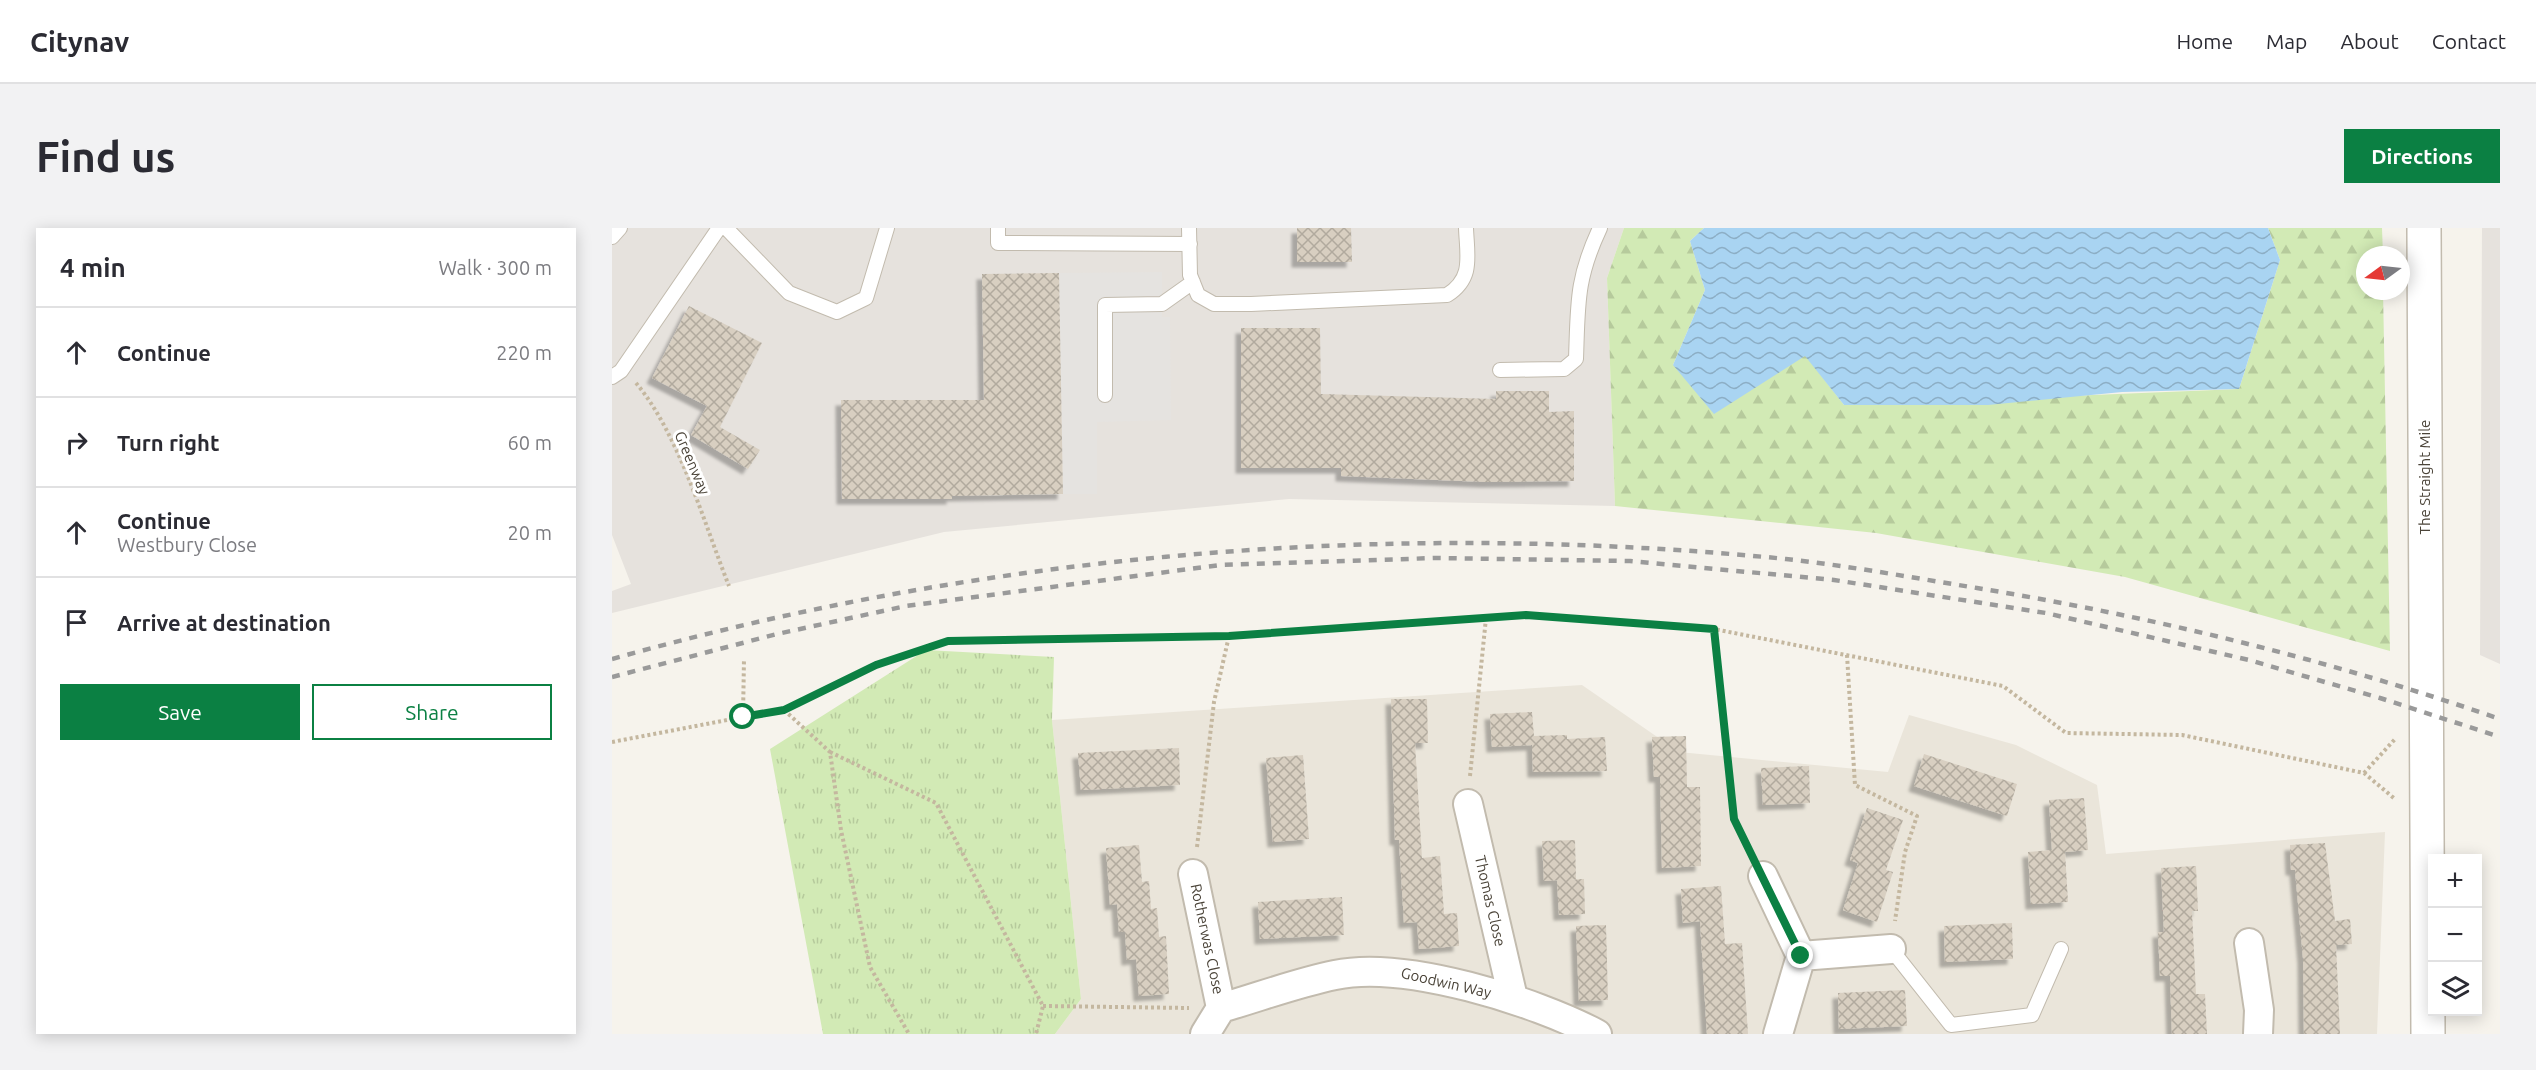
<!DOCTYPE html>
<html lang="en">
<head>
<meta charset="utf-8">
<style>
	:root { --surface:#fff; --page:#f2f2f3; --text:#2b2b33; --muted:#7c7c81; --line:#e1e1e2; --accent:#0b8043 }
	body { margin:0; font-family:Ubuntu,sans-serif; background:var(--page); color:var(--text) }
	.controls { position:absolute; right:18px; bottom:18px; display:grid; overflow:hidden; border-radius:0px; box-shadow:0 3px 15px #0003 }
	.controls button { width:54px; height:54px; display:grid; place-items:center; padding:0; border:0; border-bottom:2px solid var(--line); background:var(--surface); color:var(--text); font:30px sans-serif }
	.compass { position:absolute; left:1744px; top:18px; width:54px; height:54px; border-radius:50%; background:var(--surface); box-shadow:0 3px 15px #0003; rotate:255deg }
	.stop { position:absolute; width:18px; height:18px; margin:-14px; border:4px solid #0b8043; border-radius:50%; background:#fff }
	.stop.end { background:#0b8043; border-color:#fff; box-shadow:0 2px 6px #0008 }
	.list { margin:0; padding:0; list-style:none }
	h2 { display:flex; justify-content:space-between; align-items:center; height:78px; margin:0; padding:0 24px; font-size:26px }
	h2 small { font-size:20px; font-weight:400; color:var(--muted) }
	.list li { display:grid; grid-template-columns:39px 1fr auto; gap:18px; align-items:center; box-sizing:border-box; height:90px; padding:0 24px; border-top:2px solid var(--line) }
	.list b { display:block; font-size:22px; white-space:nowrap }
	.list p { margin:0; font-size:20px; white-space:nowrap; color:var(--muted) }
	.list em { font-size:20px; font-style:normal; color:var(--muted) }
	.actions { display:flex; gap:12px; padding:18px 24px }
	.actions a { flex:1; padding:14px 0; border:2px solid var(--accent); border-radius:0px; text-align:center; font-size:21px; color:var(--accent) }
	.actions .main { background:var(--accent); color:#fff }
	.icon { flex:none; width:33px; height:33px; fill:none; stroke:currentColor; stroke-width:2; stroke-linecap:round; stroke-linejoin:round }
	.map { position:relative; flex:none; width:1888px; height:806px; overflow:hidden; border-radius:0px }
	header { display:flex; align-items:center; gap:36px; box-sizing:border-box; height:84px; padding:0 30px; background:var(--surface); border-bottom:2px solid var(--line) }
	header strong { font-size:28px }
	nav { display:flex; gap:33px; margin-inline-start:auto; font-size:21px }
	.intro { display:flex; align-items:center; justify-content:space-between; box-sizing:border-box; height:144px; padding:0 36px }
	h1 { margin:0; font-size:42px }
	.button { padding:15px 27px; border-radius:0px; background:var(--accent); color:#fff; font-size:21px; font-weight:700 }
	main { display:flex; gap:36px; padding:0 36px }
	aside { flex:1; background:var(--surface); border-radius:0px; box-shadow:0 3px 15px #0003 }
	.map>svg:first-child { display:block }
</style>
</head>
<body>
<header>
<strong>Citynav</strong>
<nav><a>Home</a><a>Map</a><a>About</a><a>Contact</a></nav>
</header>
<div class="intro"><h1>Find us</h1><a class="button">Directions</a></div>
<main>
<aside>
<h2>4 min<small>Walk · 300 m</small></h2>
<ul class="list">
<li><svg class="icon" aria-label="ahead" viewBox="0 0 24 24"><path d="M12 20V5M6 11l6-6 6 6"/></svg><div><b>Continue</b></div><em>220 m</em></li>
<li><svg class="icon" aria-label="right" viewBox="0 0 24 24"><path d="M7 20v-9h11M14 6l5 5-5 5"/></svg><div><b>Turn right</b></div><em>60 m</em></li>
<li><svg class="icon" aria-label="ahead" viewBox="0 0 24 24"><path d="M12 20V5M6 11l6-6 6 6"/></svg><div><b>Continue</b><p>Westbury Close</p></div><em>20 m</em></li>
<li><svg class="icon" aria-label="arrive" viewBox="0 0 24 24"><path d="M6 21V4h12l-3 4 3 4H6"/></svg><div><b>Arrive at destination</b></div></li>
</ul>
<div class="actions"><a class="main">Save</a><a>Share</a></div>
</aside>
<div class="map">
<svg width="1888" height="806" viewBox="0 0 1888 806">
	<defs>
		<pattern id="grass-tufts" width="24" height="20" patternUnits="userSpaceOnUse" patternTransform="scale(1.5)"><rect width="24" height="20" fill="#d2eab5"/><path d="M3 7l-1-3M5 7V3M7 7l1-3M15 17l-1-3M17 17v-4M19 17l1-3" fill="none" stroke="#b6ca9c"/></pattern>
		<pattern id="forest-firs" width="22" height="20" patternUnits="userSpaceOnUse" patternTransform="scale(1.5)"><rect width="22" height="20" fill="#d2eab5"/><path d="M5 1l3.5 6h-7zM16 11l3.5 6h-7z" fill="#b6ca9c"/></pattern>
		<pattern id="water-waves" width="16" height="10" patternUnits="userSpaceOnUse" patternTransform="scale(1.5)"><rect width="16" height="10" fill="#a9d4f2"/><path d="M0 5q4-4 8 0t8 0" fill="none" stroke="#8caec5"/></pattern>
		<pattern id="building-cross-hatch" width="8" height="8" patternUnits="userSpaceOnUse" patternTransform="scale(1.5)"><rect width="8" height="8" fill="#d8cfc1"/><path d="M0 0l8 8M0 8l8-8" fill="none" stroke="#b1aa9e"/></pattern>
		<filter id="shadow"><feDropShadow dx="-5.5" dy="5.5" stdDeviation="1.5" flood-color="#0004"/></filter>
	</defs>
	<rect width="100%" height="100%" fill="#f6f3ec"/>
	<path fill="#eae5da" d="M 970,457 L 1067,524 L 1276,544 L 1297,487 L 1404,517 L 1485,557 L 1494,626 L 1773,604 L 1765,806 L 443,806 L 469,771 L 440,492 Z"/>
	<path fill="#e6e2dd" fill-rule="evenodd" d="M 0,0 L 1012,0 L 995,50 L 1003,278 L 677,271 L 332,304 L 0,385 L 0,363 L 19,356 L 0,307 ZM 447,45 L 451,266 L 374,268 L 370,47 Z
		M 1870,0 L 1888,0 L 1888,436 L 1868,427 Z"/>
	<path fill="url(#grass-tufts)" d="M 314,422 L 442,429 L 440,492 L 469,771 L 443,806 L 211,806 L 158,521 Z"/>
	<path fill="url(#forest-firs)" d="M 1012,0 L 1092,0 L 1078,13 L 1093,62 L 1061,137 L 1194,128 L 1232,177 L 1627,161 L 1668,32 L 1656,0 L 1770,0 L 1771,27 L 1753,27 L 1753,63 L 1771,63 L 1778,423 L 1513,349 L 1264,305 L 1003,278 L 995,50 Z"/>
	<path fill="#e5e3e0" d="M 550,44 L 550,89 L 558,89 L 559,192 L 485,194 L 485,266 L 451,266 L 447,45 Z"/>
	<path fill="url(#water-waves)" d="M 1092,0 L 1656,0 L 1668,32 L 1627,161 L 1510,164 L 1376,177 L 1232,177 L 1193,128 L 1102,186 L 1061,137 L 1093,62 L 1078,13 Z"/>
	<path fill="url(#building-cross-hatch)" filter="url(#shadow)" d="M 685,0 L 739,0 L 740,34 L 685,34 Z
		M 447,45 L 451,266 L 340,268 L 340,271 L 230,271 L 229,172 L 372,172 L 370,46 Z
		M 77,78 L 150,115 L 108,199 L 148,222 L 136,241 L 79,207 L 95,178 L 40,150 Z
		M 629,100 L 708,100 L 709,166 L 884,171 L 884,163 L 937,163 L 937,184 L 962,183 L 962,253 L 874,254 L 729,248 L 729,240 L 629,240 Z
		M 779,471 L 815,471 L 816,515 L 803,515 L 810,630 L 828,628 L 832,686 L 845,685 L 847,718 L 807,721 L 805,694 L 792,695 L 787,612 L 783,612 Z
		M 920,484 L 922,508 L 955,507 L 955,511 L 993,509 L 995,543 L 921,544 L 920,517 L 880,519 L 878,486 Z
		M 1074,508 L 1075,559 L 1088,559 L 1089,638 L 1050,640 L 1048,549 L 1042,549 L 1040,509 Z
		M 567,520 L 568,557 L 469,562 L 466,525 Z
		M 1312,526 L 1405,556 L 1395,588 L 1302,558 Z
		M 691,527 L 697,611 L 661,614 L 654,530 Z
		M 1197,538 L 1198,575 L 1151,577 L 1149,540 Z
		M 1472,570 L 1476,622 L 1453,624 L 1456,674 L 1419,676 L 1416,624 L 1440,622 L 1437,572 Z
		M 1255,580 L 1291,592 L 1274,642 L 1281,644 L 1265,694 L 1231,682 L 1246,635 L 1238,632 Z
		M 963,612 L 964,651 L 932,653 L 930,613 Z
		M 1713,615 L 1723,693 L 1738,691 L 1740,716 L 1724,717 L 1728,806 L 1692,806 L 1691,730 L 1683,642 L 1679,642 L 1678,617 Z
		M 527,617 L 530,654 L 537,653 L 539,681 L 545,680 L 547,709 L 554,708 L 557,766 L 527,768 L 524,731 L 515,732 L 513,704 L 507,704 L 505,676 L 498,677 L 494,620 Z
		M 1584,638 L 1586,683 L 1580,683 L 1584,766 L 1593,766 L 1595,806 L 1560,806 L 1558,748 L 1548,748 L 1546,704 L 1552,704 L 1549,640 Z
		M 972,651 L 973,686 L 947,687 L 945,652 Z
		M 1109,658 L 1113,716 L 1130,715 L 1136,806 L 1095,806 L 1088,693 L 1071,695 L 1069,661 Z
		M 730,669 L 732,707 L 648,711 L 646,674 Z
		M 1400,695 L 1401,731 L 1333,734 L 1332,698 Z
		M 994,697 L 996,772 L 967,773 L 964,698 Z
		M 1293,762 L 1295,798 L 1227,801 L 1226,765 Z"/>
	<g fill="none" stroke-linecap="round" stroke-linejoin="round">
		<defs>
			<path id="service" d="M 114,0 L 177,65 L 225,84 L 254,70 L 275,0
				M 386,0 L 386,15 L 578,16
				M 577,0 L 578,47 L 586,67 L 602,76 L 639,76 L 835,67 C 862,50 855,28 854,0
				M 0,9 L 8,0
				M 888,142 L 952,141 L 964,131 C 966,76 964,51 988,0
				M 0,149 L 9,143 L 107,0
				M 493,167 L 493,77 L 550,76 L 581,54
				M 1279,721 L 1339,797 L 1420,787 L 1449,721"/>
			<path id="minor" d="M 856,576 L 901,770
				M 581,646 L 609,780 L 593,806
				M 1151,648 L 1189,728
				M 1637,715 L 1647,782 L 1646,806
				M 609,780 C 647,769 684,755 723,747 C 792,732 923,773 985,806
				M 1166,806 L 1189,728 L 1279,721"/>
			<path id="tertiary" d="M 1812,0 L 1816,806"/>
		</defs>
		<use href="#service" stroke="#c2bbae" stroke-width="16"/>
		<use href="#minor" stroke="#c2bbae" stroke-width="32"/>
		<use href="#tertiary" stroke="#c2bbae" stroke-width="36"/>
		<path stroke="#c4b79f" stroke-width="4" stroke-dasharray="3 3" stroke-linecap="butt" d="M 24,155 C 67,206 92,295 117,358
			M 1102,401 L 1122,591 L 1138,623
			M 1235,427 L 1243,557 L 1305,588 L 1293,624 L 1283,693
			M 172,482 L 218,524 L 229,602 L 258,739 L 297,806
			M 131,489 L 172,482 L 264,437 L 336,413 L 617,408 L 914,387 L 1102,401 L 1391,458 L 1454,505 L 1570,507 L 1752,545 L 1783,571
			M 0,514 L 131,489 L 132,431
			M 218,524 L 324,575 L 431,778 L 424,806
			M 1752,545 L 1784,510
			M 858,548 L 874,390
			M 585,619 L 602,474 L 617,408
			M 431,778 L 577,780"/>
		<use href="#service" stroke="#fff" stroke-width="14"/>
		<use href="#minor" stroke="#fff" stroke-width="28"/>
		<use href="#tertiary" stroke="#fff" stroke-width="33"/>
		<path stroke="#9a9a9a" stroke-width="4.5" stroke-dasharray="8 8" stroke-linecap="butt" d="M 0,431 C 381,324 780,292 1174,331 C 1238,338 1302,350 1365,360 C 1542,389 1718,432 1888,491
			M 0,449 L 165,406 L 294,378 L 608,337 L 824,330 L 1018,333 L 1222,352 L 1434,385 L 1637,432 L 1768,470 L 1888,509"/>
	</g>
	<g fill="none" stroke-linecap="round" stroke-linejoin="round">
		<path stroke="#0b8043" stroke-width="8" d="M 131,489 L 172,482 L 264,437 L 336,413 L 617,408 L 914,387 L 1102,401 L 1122,591 L 1189,728"/>
	</g>
	<g text-anchor="middle" stroke-width="6" stroke-linejoin="round" paint-order="stroke">
		<g font-size="15" fill="#4b4439" stroke="#fff">
			<text transform="translate(80 235) rotate(67)" y="5">Greenway</text>
			<text transform="translate(1813 249) rotate(-90)" y="5">The Straight Mile</text>
			<text transform="translate(878 673) rotate(77)" y="5">Thomas Close</text>
			<text transform="translate(595 711) rotate(78)" y="5">Rotherwas Close</text>
			<text transform="translate(834 755) rotate(13)" y="5">Goodwin Way</text>
		</g>
	</g>
</svg>
<div class="controls">
<button>+</button>
<button>−</button>
<button><svg class="icon" aria-label="layers" viewBox="0 0 24 24"><path d="M12 4l9 5-9 5-9-5zM3 14l9 5 9-5"/></svg></button>
</div>
<svg class="compass" viewBox="-18 -18 36 36"><path d="M0-13l5 13h-10z" fill="#e53935"/><path d="M0 13l5-13h-10z" fill="#7c7c81"/></svg>
<div class="stop" style="left:131px;top:489px"></div>
<div class="stop end" style="left:1189px;top:728px"></div>
</div>
</main>
</body>
</html>
